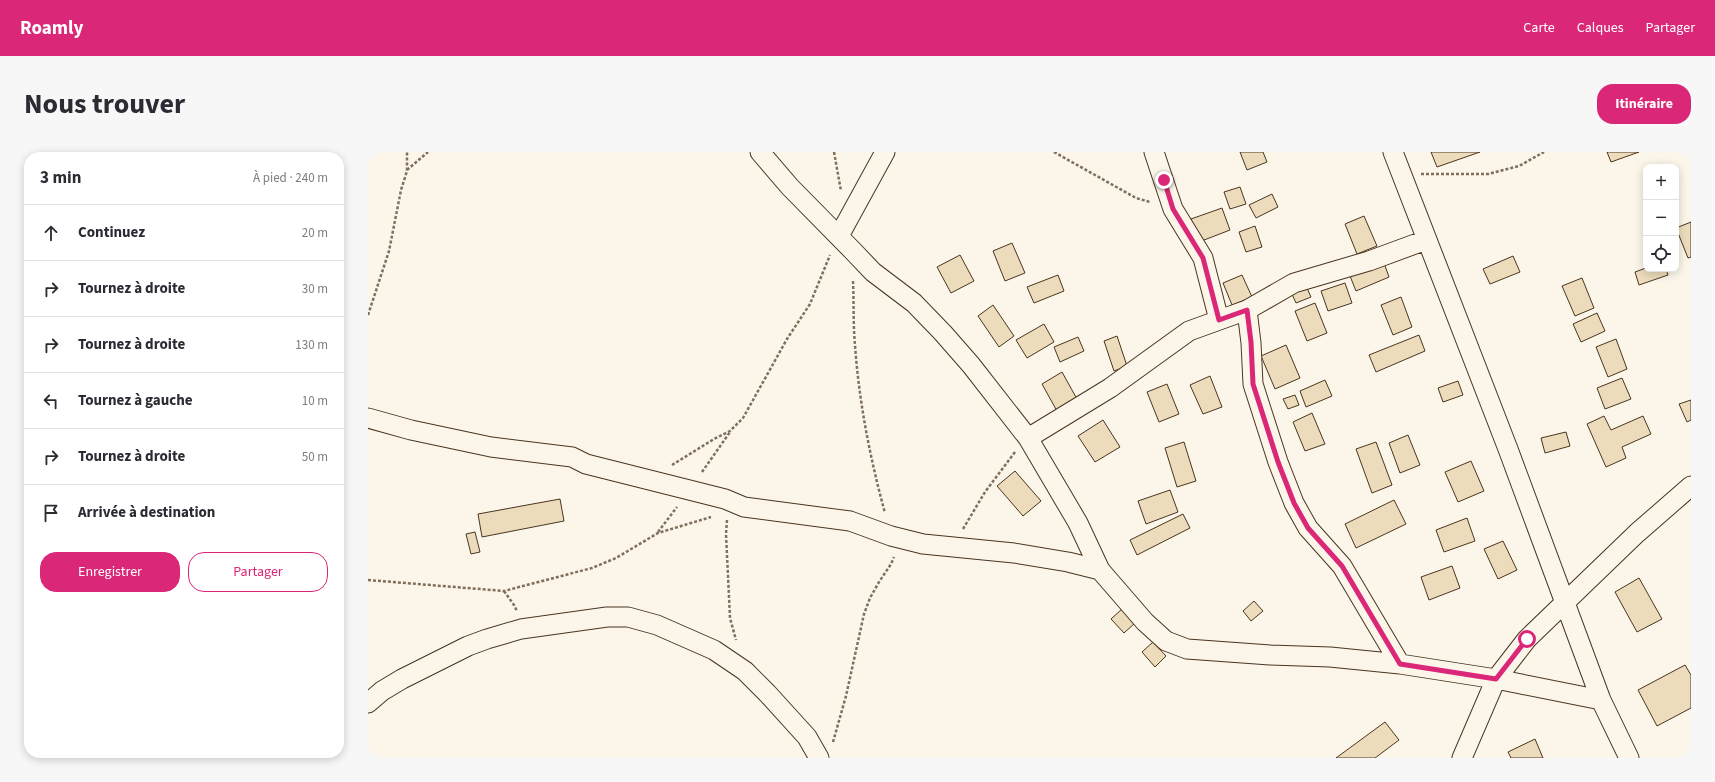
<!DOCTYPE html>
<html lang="fr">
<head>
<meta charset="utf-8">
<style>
	:root { --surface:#fff; --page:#f7f7f7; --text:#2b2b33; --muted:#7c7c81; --line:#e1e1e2; --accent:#db2777 }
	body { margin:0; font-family:"Source Sans 3",sans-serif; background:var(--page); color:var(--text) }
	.controls { position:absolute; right:12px; top:12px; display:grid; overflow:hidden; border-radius:8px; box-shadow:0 2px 10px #0003 }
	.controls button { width:36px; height:36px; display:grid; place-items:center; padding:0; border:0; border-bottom:1px solid var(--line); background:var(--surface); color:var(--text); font:20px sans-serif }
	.stop { position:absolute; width:12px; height:12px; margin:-9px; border:3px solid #db2777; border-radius:50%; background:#fff }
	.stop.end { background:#db2777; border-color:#fff; box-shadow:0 1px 4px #0008 }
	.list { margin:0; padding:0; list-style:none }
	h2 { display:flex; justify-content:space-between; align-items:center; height:52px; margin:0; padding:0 16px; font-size:17px }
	h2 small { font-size:13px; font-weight:400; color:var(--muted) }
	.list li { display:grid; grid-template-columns:26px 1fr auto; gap:12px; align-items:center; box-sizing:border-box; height:56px; padding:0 16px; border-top:1px solid var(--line) }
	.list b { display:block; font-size:15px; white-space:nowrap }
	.list em { font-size:13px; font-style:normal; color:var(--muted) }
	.actions { display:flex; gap:8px; padding:12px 16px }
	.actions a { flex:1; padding:9px 0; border:1px solid var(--accent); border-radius:16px; text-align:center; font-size:14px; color:var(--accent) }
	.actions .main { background:var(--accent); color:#fff }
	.icon { flex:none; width:22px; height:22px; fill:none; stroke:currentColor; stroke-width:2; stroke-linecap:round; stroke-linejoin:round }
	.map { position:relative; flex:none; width:1323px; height:606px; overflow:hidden; border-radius:16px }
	header { display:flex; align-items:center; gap:24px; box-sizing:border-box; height:56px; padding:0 20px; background:var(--accent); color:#fff }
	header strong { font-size:19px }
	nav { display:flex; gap:22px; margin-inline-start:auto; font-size:14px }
	.intro { display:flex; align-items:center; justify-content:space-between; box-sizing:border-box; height:96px; padding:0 24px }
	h1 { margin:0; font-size:28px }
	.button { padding:10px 18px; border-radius:16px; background:var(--accent); color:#fff; font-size:14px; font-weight:700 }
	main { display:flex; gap:24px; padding:0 24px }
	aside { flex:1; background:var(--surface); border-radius:16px; box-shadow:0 2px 10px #0003 }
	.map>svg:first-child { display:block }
</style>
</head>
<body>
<header>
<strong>Roamly</strong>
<nav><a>Carte</a><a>Calques</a><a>Partager</a></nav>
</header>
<div class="intro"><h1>Nous trouver</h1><a class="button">Itinéraire</a></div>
<main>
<aside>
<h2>3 min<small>À pied · 240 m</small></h2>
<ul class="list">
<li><svg class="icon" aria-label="ahead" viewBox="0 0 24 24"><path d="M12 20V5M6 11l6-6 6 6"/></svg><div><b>Continuez</b></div><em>20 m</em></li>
<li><svg class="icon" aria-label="right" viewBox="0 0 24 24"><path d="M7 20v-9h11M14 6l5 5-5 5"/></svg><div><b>Tournez à droite</b></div><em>30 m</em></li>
<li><svg class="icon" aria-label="right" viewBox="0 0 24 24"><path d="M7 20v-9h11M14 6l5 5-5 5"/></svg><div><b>Tournez à droite</b></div><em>130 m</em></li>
<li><svg class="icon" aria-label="left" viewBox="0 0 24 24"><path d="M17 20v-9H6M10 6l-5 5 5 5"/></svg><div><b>Tournez à gauche</b></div><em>10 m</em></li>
<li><svg class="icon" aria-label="right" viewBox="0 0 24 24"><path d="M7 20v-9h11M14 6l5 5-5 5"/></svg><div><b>Tournez à droite</b></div><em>50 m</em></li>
<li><svg class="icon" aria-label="arrive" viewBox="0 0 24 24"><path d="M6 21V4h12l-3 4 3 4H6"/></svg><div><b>Arrivée à destination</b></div></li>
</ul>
<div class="actions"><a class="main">Enregistrer</a><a>Partager</a></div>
</aside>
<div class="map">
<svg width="1323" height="606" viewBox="0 0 1323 606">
	<rect width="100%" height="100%" fill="#fbf6e9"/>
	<path fill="#ecdcbc" stroke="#4a3520" d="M 872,0 L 895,0 L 899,10 L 879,18 Z
		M 1063,0 L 1112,0 L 1069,15 Z
		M 1239,0 L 1271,0 L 1243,10 Z
		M 872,35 L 878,52 L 862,57 L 856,40 Z
		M 904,42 L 910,55 L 888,66 L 881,53 Z
		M 854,56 L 862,78 L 831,90 L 823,67 Z
		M 996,64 L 1009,94 L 989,102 L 977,72 Z
		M 1323,70 L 1323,105 L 1320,106 L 1308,76 Z
		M 887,74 L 894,95 L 878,100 L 871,80 Z
		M 644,91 L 657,121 L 637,129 L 625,99 Z
		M 592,103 L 606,129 L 583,141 L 569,115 Z
		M 1145,104 L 1152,120 L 1122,132 L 1115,117 Z
		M 1016,111 L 1021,125 L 988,139 L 982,124 Z
		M 1278,116 L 1298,117 L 1300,123 L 1271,133 L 1267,120 Z
		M 690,123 L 696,139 L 666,151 L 659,135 Z
		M 874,123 L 884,145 L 864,153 L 855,131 Z
		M 1214,126 L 1226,156 L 1207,164 L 1194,134 Z
		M 977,131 L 984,151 L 960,159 L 953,139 Z
		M 938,134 L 943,145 L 928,151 L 923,140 Z
		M 1033,145 L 1044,175 L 1025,183 L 1013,153 Z
		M 947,151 L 959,181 L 939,189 L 927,159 Z
		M 625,153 L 646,184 L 631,195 L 610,164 Z
		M 1229,161 L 1237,179 L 1213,190 L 1205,172 Z
		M 676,172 L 686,190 L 659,206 L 648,188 Z
		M 1051,183 L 1057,199 L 1008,220 L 1001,203 Z
		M 749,184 L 759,214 L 746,219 L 736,189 Z
		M 710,185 L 716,199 L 692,210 L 686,195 Z
		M 1248,187 L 1259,217 L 1240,225 L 1228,195 Z
		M 918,193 L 932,226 L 907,237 L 893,204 Z
		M 694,220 L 709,247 L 689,259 L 674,232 Z
		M 842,224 L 854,255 L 835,262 L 822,233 Z
		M 1254,226 L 1263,247 L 1237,257 L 1229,236 Z
		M 957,228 L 964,244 L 938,255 L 932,239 Z
		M 1090,229 L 1095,243 L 1075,250 L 1070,236 Z
		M 799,232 L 811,262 L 791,270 L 779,240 Z
		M 927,243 L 931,253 L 920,257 L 915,247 Z
		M 1323,248 L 1323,268 L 1319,270 L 1311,252 Z
		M 944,261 L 957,292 L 937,299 L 925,270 Z
		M 1236,264 L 1243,278 L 1275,264 L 1283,282 L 1254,295 L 1258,306 L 1238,315 L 1219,272 Z
		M 735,268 L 752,295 L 727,310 L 710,284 Z
		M 1198,280 L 1202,294 L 1177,301 L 1173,286 Z
		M 1040,283 L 1052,313 L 1032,321 L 1021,291 Z
		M 816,290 L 828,329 L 809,335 L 797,296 Z
		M 1008,290 L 1024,333 L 1004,341 L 988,297 Z
		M 1103,309 L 1116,339 L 1090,350 L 1077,320 Z
		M 647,319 L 673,349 L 655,364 L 629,334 Z
		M 802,338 L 810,360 L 778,372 L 770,349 Z
		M 192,347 L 196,369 L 114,385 L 110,362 Z
		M 1026,348 L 1038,372 L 988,396 L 977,372 Z
		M 815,362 L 822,376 L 769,403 L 762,388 Z
		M 1099,366 L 1107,389 L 1076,400 L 1068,378 Z
		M 107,380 L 112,400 L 103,402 L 98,382 Z
		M 1135,389 L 1149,418 L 1130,427 L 1116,397 Z
		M 1084,414 L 1092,436 L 1061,448 L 1053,425 Z
		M 1271,426 L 1294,467 L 1269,480 L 1247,440 Z
		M 886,449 L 895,459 L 883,469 L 875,459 Z
		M 754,457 L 767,471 L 756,481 L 743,467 Z
		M 785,490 L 798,504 L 787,515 L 774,500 Z
		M 1317,513 L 1323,523 L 1323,556 L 1289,574 L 1270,538 Z
		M 1017,570 L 1031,588 L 1007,606 L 968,606 Z
		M 1167,587 L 1175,606 L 1143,606 L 1140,600 Z"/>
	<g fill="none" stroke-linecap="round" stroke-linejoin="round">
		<defs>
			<path id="street" d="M 392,0 L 422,35 L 485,99 L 505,120 L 546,151 L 575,181 L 603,213 L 660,286 L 710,371 L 732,418 L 777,470 L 798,489 L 819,497 L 902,503 L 962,505 L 1032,512 L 1128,527 L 1233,548
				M 786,0 L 805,57 L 835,106 L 851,168
				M 1025,0 L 1140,297 L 1233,548 L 1261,606
				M 471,84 L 517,0
				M 879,158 L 883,191 L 885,232 L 910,310 L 926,351 L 940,376 L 974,414 L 1032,512
				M 0,266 L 43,278 L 123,295 L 204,305 L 218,312 L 357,347 L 376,355 L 482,369 L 523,384 L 555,392 L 646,401 L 700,410 L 732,418
				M 660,286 L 742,236 L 821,179 L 879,158 L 926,131 L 1001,109 L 1058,88
				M 0,551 L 14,539 L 34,527 L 100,494 L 119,487 L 153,477 L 239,465 L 260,465 L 289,473 L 346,498 L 377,519 L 399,541 L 439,585 L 451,606
				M 1094,606 L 1128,527 L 1159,487 L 1269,381 L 1323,334"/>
		</defs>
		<use href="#street" stroke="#4a3520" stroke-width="21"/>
		<path stroke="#7f6f5c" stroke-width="2.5" stroke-dasharray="3 2" stroke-linecap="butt" d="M 466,0 L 473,39
			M 686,0 L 768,46 L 782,50
			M 39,18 L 60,0
			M 1053,22 L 1120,22 L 1151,14 L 1176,0
			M 485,129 C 486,150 485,172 487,193 C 491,250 502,306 517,361
			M 0,163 L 21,99 L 33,38 L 39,19 L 39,0
			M 304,313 L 346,287 L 362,279 L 375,266 L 419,187 L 442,152 L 462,103
			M 334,320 L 362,280
			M 359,368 L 358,382 L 362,466 L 368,488
			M 595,377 L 617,340 L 647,300
			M 290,380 L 309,355
			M 0,428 L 136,439 L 224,416 L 248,406 L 290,381 L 343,365
			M 136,439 L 146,453 L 149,459
			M 465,590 L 478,544 L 496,462 L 502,446 L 511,430 L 523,412 L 526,405"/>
		<use href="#street" stroke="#fbf6e9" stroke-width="19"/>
	</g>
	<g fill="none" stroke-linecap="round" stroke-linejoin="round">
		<path stroke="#db2777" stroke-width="5" d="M 796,28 L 805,57 L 835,106 L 851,168 L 879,158 L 883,190 L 885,232 L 910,310 L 926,351 L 940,376 L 974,414 L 1032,512 L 1128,527 L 1159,487"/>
	</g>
</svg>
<div class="controls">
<button>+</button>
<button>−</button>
<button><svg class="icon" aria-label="locate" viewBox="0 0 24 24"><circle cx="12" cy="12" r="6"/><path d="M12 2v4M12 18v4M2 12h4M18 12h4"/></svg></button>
</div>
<div class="stop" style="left:1159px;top:487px"></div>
<div class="stop end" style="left:796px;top:28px"></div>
</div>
</main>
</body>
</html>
